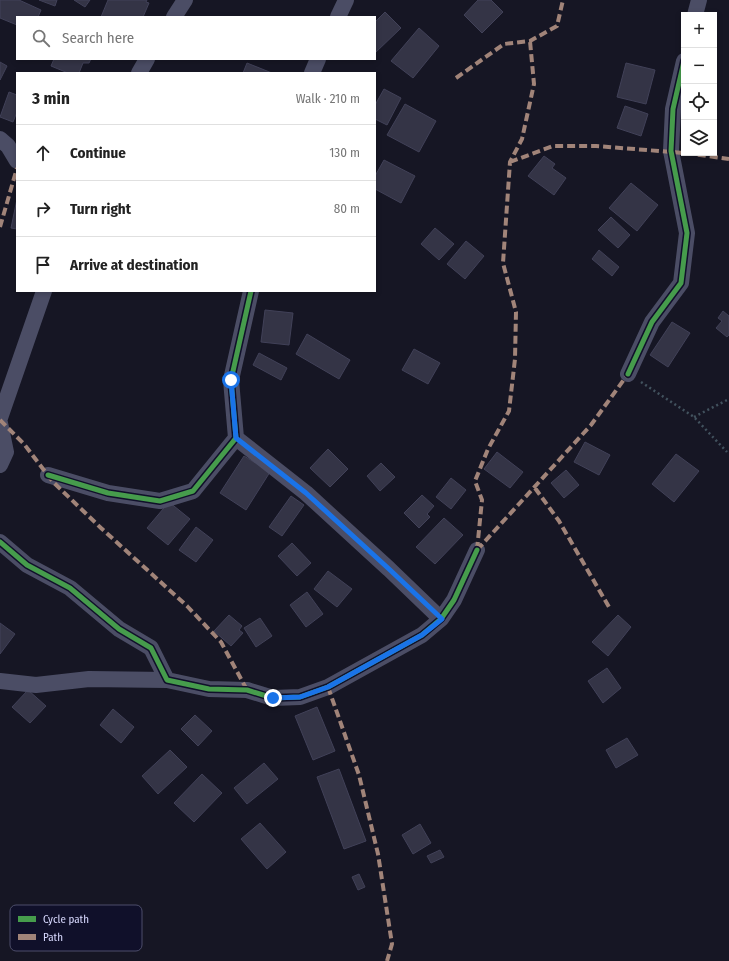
<!DOCTYPE html>
<html lang="en">
<head>
<meta charset="utf-8">
<style>
	:root { --surface:#fff; --page:#f2f2f2; --text:#222; --muted:#767676; --line:#e0e0e0 }
	body { margin:0; font-family:"Fira Sans Condensed",sans-serif; background:var(--page); color:var(--text) }
	.controls { position:absolute; right:12px; top:12px; display:grid; overflow:hidden; border-radius:0px; box-shadow:0 2px 6px #0003 }
	.controls button { width:36px; height:36px; display:grid; place-items:center; padding:0; border:0; border-bottom:1px solid var(--line); background:var(--surface); color:var(--text); font:20px sans-serif }
	.stop { position:absolute; width:12px; height:12px; margin:-9px; border:3px solid #1a73e8; border-radius:50%; background:#fff }
	.stop.end { background:#1a73e8; border-color:#fff; box-shadow:0 1px 4px #0008 }
	.list { margin:0; padding:0; list-style:none }
	h2 { display:flex; justify-content:space-between; align-items:center; height:52px; margin:0; padding:0 16px; font-size:17px }
	h2 small { font-size:13px; font-weight:400; color:var(--muted) }
	.list li { display:grid; grid-template-columns:26px 1fr auto; gap:12px; align-items:center; box-sizing:border-box; height:56px; padding:0 16px; border-top:1px solid var(--line) }
	.list b { display:block; font-size:15px; white-space:nowrap }
	.list em { font-size:13px; font-style:normal; color:var(--muted) }
	.icon { flex:none; width:22px; height:22px; fill:none; stroke:currentColor; stroke-width:2; stroke-linecap:round; stroke-linejoin:round }
	.map { position:relative; flex:none; width:729px; height:961px; overflow:hidden }
	.search { position:absolute; background:var(--surface); box-shadow:0 2px 6px #0003; left:16px; top:16px; width:360px; height:44px; display:flex; align-items:center; gap:10px; box-sizing:border-box; padding:0 14px; border-radius:0px; color:var(--muted); font-size:15px }
	.panel { position:absolute; background:var(--surface); box-shadow:0 2px 6px #0003; left:16px; top:72px; width:360px; height:220px; border-radius:0px }
	.map>svg:first-child { display:block }
</style>
</head>
<body>
<div class="map">
<svg width="729" height="961" viewBox="0 0 729 961">
	<rect width="100%" height="100%" fill="#161624"/>
	<path fill="#343446" stroke="#414158" d="M 0,0 L 19,0 L 41,10 L 38,17 L 17,17 L 17,25 L 0,18 Z
		M 39,0 L 57,0 L 55,6 Z
		M 74,0 L 90,0 L 85,7 Z
		M 108,0 L 147,0 L 146,2 L 149,3 L 143,17 L 101,17 Z
		M 478,0 L 491,0 L 503,12 L 482,33 L 464,15 Z
		M 385,12 L 401,28 L 375,53 L 375,22 Z
		M 419,28 L 439,46 L 413,78 L 391,61 Z
		M 54,59 L 91,59 L 89,63 L 83,63 L 79,73 L 68,73 L 51,66 Z
		M 0,62 L 7,66 L 0,80 Z
		M 247,63 L 272,73 L 243,73 Z
		M 626,63 L 655,70 L 646,104 L 617,97 Z
		M 384,89 L 401,98 L 387,125 L 375,119 L 375,105 Z
		M 9,92 L 17,95 L 17,112 L 13,122 L 0,117 Z
		M 405,104 L 436,121 L 419,152 L 387,135 Z
		M 625,106 L 648,114 L 641,136 L 617,128 Z
		M 544,156 L 555,164 L 552,168 L 566,178 L 554,195 L 528,176 Z
		M 384,160 L 415,176 L 401,203 L 375,189 L 375,176 Z
		M 631,183 L 658,205 L 637,231 L 609,208 Z
		M 17,199 L 17,229 L 11,228 Z
		M 611,217 L 630,235 L 618,248 L 598,230 Z
		M 435,228 L 454,244 L 439,260 L 421,244 Z
		M 466,241 L 484,256 L 465,279 L 447,264 Z
		M 599,250 L 619,267 L 612,276 L 592,259 Z
		M 265,310 L 293,313 L 289,345 L 261,342 Z
		M 723,311 L 729,316 L 729,335 L 727,337 L 716,328 L 722,321 L 718,318 Z
		M 672,322 L 690,333 L 668,367 L 650,355 Z
		M 307,334 L 350,360 L 339,379 L 296,354 Z
		M 414,349 L 440,363 L 428,384 L 402,370 Z
		M 259,353 L 287,368 L 281,380 L 253,365 Z
		M 585,442 L 610,455 L 599,475 L 574,462 Z
		M 328,449 L 348,469 L 330,487 L 310,468 Z
		M 497,452 L 523,472 L 510,488 L 484,469 Z
		M 676,454 L 699,471 L 674,502 L 652,484 Z
		M 244,456 L 270,472 L 246,510 L 220,493 Z
		M 381,463 L 395,477 L 380,491 L 367,476 Z
		M 566,470 L 579,485 L 564,498 L 551,483 Z
		M 451,478 L 466,490 L 451,509 L 436,497 Z
		M 422,495 L 434,506 L 427,514 L 430,517 L 419,528 L 404,513 Z
		M 291,496 L 304,505 L 282,536 L 269,527 Z
		M 169,502 L 190,519 L 168,545 L 147,528 Z
		M 444,518 L 463,535 L 435,564 L 416,547 Z
		M 196,527 L 213,540 L 196,562 L 179,550 Z
		M 292,543 L 311,563 L 297,576 L 278,556 Z
		M 328,571 L 352,589 L 337,607 L 314,589 Z
		M 307,592 L 323,614 L 306,627 L 290,605 Z
		M 229,615 L 242,626 L 239,630 L 243,633 L 231,646 L 214,631 Z
		M 618,615 L 631,627 L 608,656 L 592,642 Z
		M 260,618 L 272,636 L 256,647 L 244,628 Z
		M 0,623 L 15,634 L 0,654 Z
		M 607,668 L 621,688 L 603,703 L 588,681 Z
		M 28,690 L 46,706 L 30,723 L 12,707 Z
		M 317,707 L 335,751 L 313,760 L 295,716 Z
		M 113,709 L 134,727 L 121,743 L 100,725 Z
		M 195,715 L 212,731 L 198,746 L 181,729 Z
		M 627,738 L 638,755 L 616,768 L 606,750 Z
		M 170,750 L 187,767 L 158,794 L 142,776 Z
		M 264,763 L 278,779 L 247,804 L 234,788 Z
		M 339,769 L 366,841 L 344,849 L 317,777 Z
		M 202,774 L 222,793 L 194,822 L 174,803 Z
		M 260,823 L 286,852 L 267,869 L 241,839 Z
		M 420,824 L 431,843 L 413,854 L 402,835 Z
		M 440,850 L 444,857 L 431,863 L 427,856 Z
		M 359,874 L 365,887 L 358,890 L 352,877 Z"/>
	<g fill="none" stroke-linecap="round" stroke-linejoin="round">
		<path stroke="#42525e" stroke-width="2.5" stroke-dasharray="2 3" stroke-linecap="butt" d="M 641,382 L 694,417 L 727,452
			M 694,417 L 729,399"/>
		<path stroke="#4b4d65" stroke-width="16" d="M 695,15 L 699,0
			M 174,17 L 185,0
			M 338,17 L 346,0
			M 139,73 L 147,59
			M 312,73 L 318,59
			M 0,139 L 8,146 L 17,161
			M 628,374 L 652,322 L 681,283 L 687,233 L 671,151 L 673,109 L 684,61
			M 0,418 L 44,291
			M 0,423 L 6,452 L 0,465
			M 236,438 L 306,493 L 389,569 L 441,619
			M 48,475 L 108,493 L 160,501 L 193,491 L 236,438 L 231,380 L 251,291
			M 0,542 L 27,565 L 70,588 L 119,629 L 151,648 L 167,680 L 209,689 L 247,690 L 273,698 L 300,697 L 328,687 L 422,635 L 441,619 L 454,600 L 477,550
			M 0,681 L 36,685 L 89,679 L 167,680"/>
		<path stroke="#a18479" stroke-width="4" stroke-dasharray="8 4" stroke-linecap="butt" d="M 456,78 L 504,44 L 530,41 L 557,26 L 563,0
			M 686,153 L 729,159
			M 510,162 L 553,146 L 596,146 L 684,153
			M 0,227 L 17,168
			M 0,420 L 24,444 L 53,482 L 101,528 L 187,606 L 221,642 L 247,690
			M 535,488 L 559,521 L 609,607
			M 477,550 L 482,500 L 475,481 L 488,449 L 509,411 L 515,359 L 516,312 L 503,263 L 510,162 L 522,139 L 534,84 L 530,41
			M 477,550 L 591,425 L 628,374
			M 328,687 L 359,775 L 378,854 L 392,944 L 387,961"/>
		<defs>
			<path id="cycleway" d="M 628,374 L 652,322 L 681,283 L 687,233 L 671,151 L 673,109 L 684,61
				M 48,475 L 108,493 L 160,501 L 193,491 L 236,438 L 231,380 L 251,291
				M 0,542 L 27,565 L 70,588 L 119,629 L 151,648 L 167,680 L 209,689 L 247,690 L 273,698 L 300,697 L 328,687 L 422,635 L 441,619 L 454,600 L 477,550"/>
		</defs>
		<use href="#cycleway" stroke="#10102a" stroke-width="8"/>
		<use href="#cycleway" stroke="#469c4c" stroke-width="5"/>
	</g>
	<g fill="none" stroke-linecap="round" stroke-linejoin="round">
		<path stroke="#1a73e8" stroke-width="5" d="M 231,380 L 236,438 L 306,493 L 389,569 L 442,619 L 422,635 L 328,687 L 300,697 L 273,698"/>
	</g>
	<rect x="10" y="905" width="132" height="46" rx="6" fill="#10102a" stroke="#4c4d6a" stroke-width="1"/>
	<rect x="18" y="916" width="18" height="6" fill="#469c4c"/>
	<rect x="18" y="934" width="18" height="6" fill="#a18479"/>
	<g font-size="11" fill="#d9daff">
		<text x="43" y="923">Cycle path</text>
		<text x="43" y="941">Path</text>
	</g>
</svg>
<div class="controls">
<button>+</button>
<button>−</button>
<button><svg class="icon" aria-label="locate" viewBox="0 0 24 24"><circle cx="12" cy="12" r="6"/><path d="M12 2v4M12 18v4M2 12h4M18 12h4"/></svg></button>
<button><svg class="icon" aria-label="layers" viewBox="0 0 24 24"><path d="M12 4l9 5-9 5-9-5zM3 14l9 5 9-5"/></svg></button>
</div>
<div class="stop" style="left:231px;top:380px"></div>
<div class="stop end" style="left:273px;top:698px"></div>
<div class="search"><svg class="icon" aria-label="search" viewBox="0 0 24 24"><circle cx="10" cy="10" r="6"/><path d="M15 15l6 6"/></svg>Search here</div>
<section class="panel">
<h2>3 min<small>Walk · 210 m</small></h2>
<ul class="list">
<li><svg class="icon" aria-label="ahead" viewBox="0 0 24 24"><path d="M12 20V5M6 11l6-6 6 6"/></svg><div><b>Continue</b></div><em>130 m</em></li>
<li><svg class="icon" aria-label="right" viewBox="0 0 24 24"><path d="M7 20v-9h11M14 6l5 5-5 5"/></svg><div><b>Turn right</b></div><em>80 m</em></li>
<li><svg class="icon" aria-label="arrive" viewBox="0 0 24 24"><path d="M6 21V4h12l-3 4 3 4H6"/></svg><div><b>Arrive at destination</b></div></li>
</ul>
</section>
</div>
</body>
</html>
